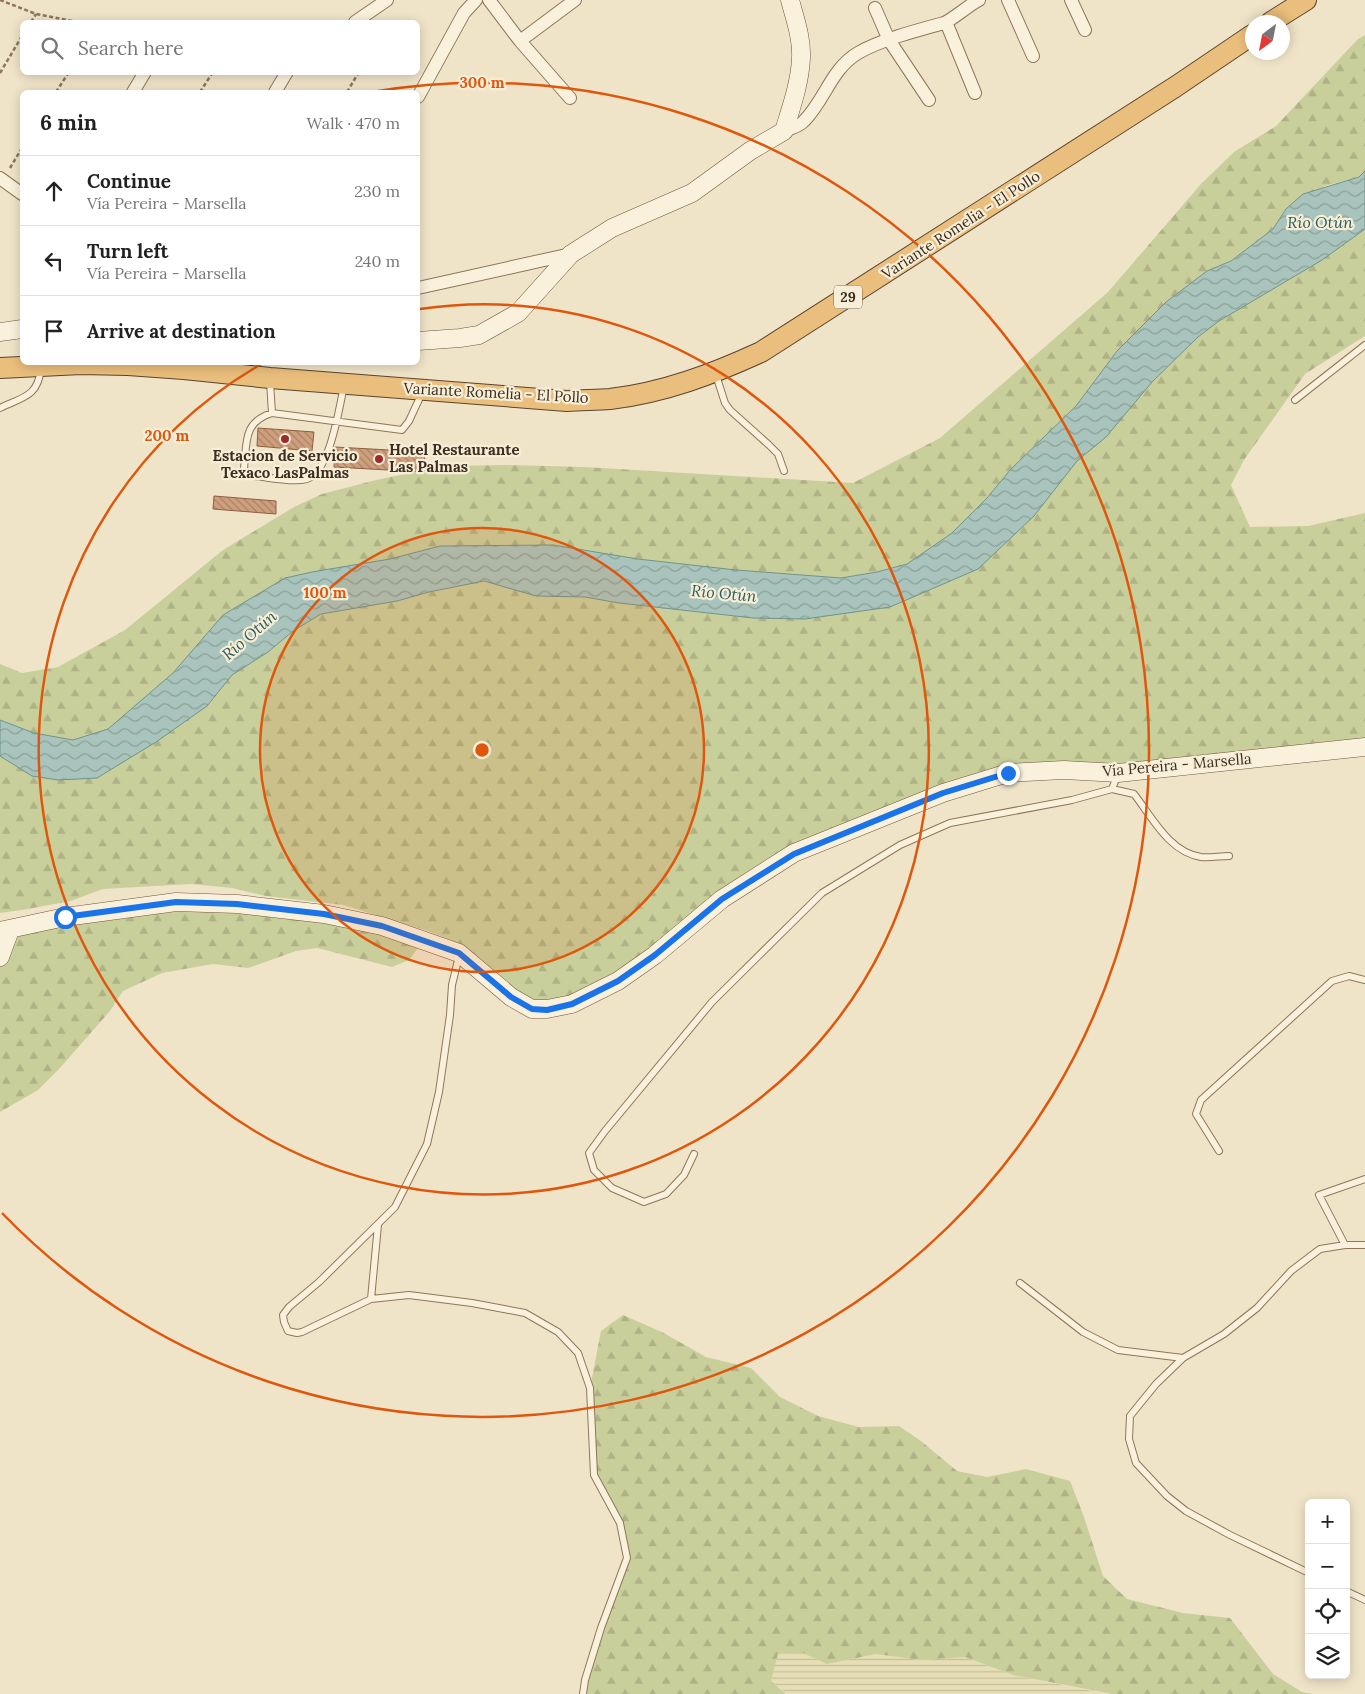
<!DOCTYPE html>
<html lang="en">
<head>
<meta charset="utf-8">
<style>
	:root { --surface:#fff; --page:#f6f6f6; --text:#222; --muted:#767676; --line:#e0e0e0 }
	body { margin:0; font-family:Lora,serif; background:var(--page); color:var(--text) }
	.controls { position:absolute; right:15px; bottom:15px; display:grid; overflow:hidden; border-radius:8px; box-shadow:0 2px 12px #0003 }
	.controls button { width:45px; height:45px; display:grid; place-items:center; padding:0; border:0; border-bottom:1px solid var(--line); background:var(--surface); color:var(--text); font:25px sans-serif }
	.compass { position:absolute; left:1245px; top:15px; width:45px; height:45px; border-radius:50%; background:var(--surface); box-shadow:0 2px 12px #0003; rotate:212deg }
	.stop { position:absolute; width:15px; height:15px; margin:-11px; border:4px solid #1a73e8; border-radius:50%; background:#fff }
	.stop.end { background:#1a73e8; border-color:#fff; box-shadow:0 1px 5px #0008 }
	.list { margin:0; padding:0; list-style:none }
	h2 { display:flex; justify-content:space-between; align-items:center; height:65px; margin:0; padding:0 20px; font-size:21px }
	h2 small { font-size:16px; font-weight:400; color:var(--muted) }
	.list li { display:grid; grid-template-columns:32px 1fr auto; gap:15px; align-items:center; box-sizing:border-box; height:70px; padding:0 20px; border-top:1px solid var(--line) }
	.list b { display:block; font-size:19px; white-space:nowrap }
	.list p { margin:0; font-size:16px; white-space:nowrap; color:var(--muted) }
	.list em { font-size:16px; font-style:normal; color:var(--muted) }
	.icon { flex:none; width:28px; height:28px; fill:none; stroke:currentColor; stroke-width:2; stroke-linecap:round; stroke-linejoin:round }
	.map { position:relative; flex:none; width:1365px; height:1694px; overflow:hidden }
	.search { position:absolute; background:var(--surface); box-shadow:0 2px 12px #0003; left:20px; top:20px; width:400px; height:55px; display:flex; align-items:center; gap:12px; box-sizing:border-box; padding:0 18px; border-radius:8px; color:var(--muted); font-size:19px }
	.panel { position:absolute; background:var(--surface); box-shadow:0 2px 12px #0003; left:20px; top:90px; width:400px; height:275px; border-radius:8px }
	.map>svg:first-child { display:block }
</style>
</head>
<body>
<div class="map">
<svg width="1365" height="1694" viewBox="0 0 1365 1694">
	<defs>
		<pattern id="farmland-rules" width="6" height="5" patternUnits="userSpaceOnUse" patternTransform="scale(1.25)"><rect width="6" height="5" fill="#e6deb5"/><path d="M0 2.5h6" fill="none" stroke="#c6bf9b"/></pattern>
		<pattern id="forest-firs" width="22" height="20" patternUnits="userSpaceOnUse" patternTransform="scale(1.25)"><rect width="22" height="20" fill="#c9cf9b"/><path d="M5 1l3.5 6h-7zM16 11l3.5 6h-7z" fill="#aeb285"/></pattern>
		<pattern id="water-waves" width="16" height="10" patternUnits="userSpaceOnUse" patternTransform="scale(1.25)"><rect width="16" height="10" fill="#a9c4bc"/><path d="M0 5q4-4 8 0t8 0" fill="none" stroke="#8ba098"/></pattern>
		<pattern id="building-back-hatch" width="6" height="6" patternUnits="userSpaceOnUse" patternTransform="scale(1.25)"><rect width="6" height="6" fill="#cf9f7d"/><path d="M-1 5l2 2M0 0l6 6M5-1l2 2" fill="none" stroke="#a98266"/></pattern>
	</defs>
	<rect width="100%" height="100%" fill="#f0e4c8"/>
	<path fill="url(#farmland-rules)" d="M 803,1653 L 827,1664 L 876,1654 L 920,1660 L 965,1657 L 1013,1675 L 1107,1694 L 787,1694 L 771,1681 L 778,1654 Z"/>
	<path fill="url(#forest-firs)" d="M 1365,35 L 1365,171 L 1359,177 L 1325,186 L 1286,209 L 1273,229 L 1231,261 L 1207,271 L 1166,302 L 1117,351 L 1076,406 L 1011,469 L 987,498 L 952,533 L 907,564 L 877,572 L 841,578 L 736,570 L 638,559 L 553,545 L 440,546 L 390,559 L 223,615 L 173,673 L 108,729 L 73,740 L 34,733 L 0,720 L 0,664 L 22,673 L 58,667 L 125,630 L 223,550 L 294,507 L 322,494 L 376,480 L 444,466 L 509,465 L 585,467 L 853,483 L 940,438 L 1108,292 L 1201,184 L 1234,152 L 1276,126 L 1358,39 Z
		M 1365,194 L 1365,336 L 1305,374 L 1244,460 L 1231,485 L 1250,527 L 1308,526 L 1365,513 L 1365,747 L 1008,773 L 794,853 L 602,989 L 549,1009 L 511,997 L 464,945 L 425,930 L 343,905 L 266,896 L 232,888 L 191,884 L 103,889 L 71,901 L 22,910 L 0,913 L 0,756 L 33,776 L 207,706 L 232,675 L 268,652 L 293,631 L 321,614 L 397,601 L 429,592 L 484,581 L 536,596 L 585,597 L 619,603 L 753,618 L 1000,548 L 1169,333 Z
		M 141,906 L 324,914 L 421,944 L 409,960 L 392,967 L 317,948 L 296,951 L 248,968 L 213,964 L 162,973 L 123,991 L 110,1011 L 60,1068 L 38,1090 L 0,1112 L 0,957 L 10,930 Z
		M 623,1315 L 662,1332 L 706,1357 L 751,1368 L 780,1397 L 818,1416 L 859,1427 L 899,1426 L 921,1441 L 957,1471 L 987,1477 L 1026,1469 L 1070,1481 L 1084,1517 L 1103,1576 L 1127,1599 L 1183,1613 L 1230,1618 L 1273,1674 L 1302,1692 L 1312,1694 L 1112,1694 L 1013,1675 L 965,1657 L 920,1660 L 876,1654 L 827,1664 L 803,1653 L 778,1654 L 771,1681 L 786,1694 L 583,1694 L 584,1685 L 627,1558 L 620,1523 L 594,1475 L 590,1388 L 601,1331 Z"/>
	<path fill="url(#water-waves)" stroke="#6f938a" d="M 1365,171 L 1365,229 L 1322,260 L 1219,321 L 1198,337 L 1152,382 L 1106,437 L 1077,461 L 1034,516 L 978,569 L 890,607 L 805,619 L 753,618 L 619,603 L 585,597 L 536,596 L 484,581 L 429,592 L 397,601 L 321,614 L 293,631 L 268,652 L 232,675 L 207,706 L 156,742 L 97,778 L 58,780 L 32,776 L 0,756 L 0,720 L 34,733 L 73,740 L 108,729 L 173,673 L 223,615 L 285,578 L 312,572 L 390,559 L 440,546 L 553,545 L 638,559 L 736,570 L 841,578 L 877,572 L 907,564 L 952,533 L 987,498 L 1011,469 L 1076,406 L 1117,351 L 1166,302 L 1207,271 L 1231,261 L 1273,229 L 1286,209 L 1303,194 L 1359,177 Z"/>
	<path fill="url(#building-back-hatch)" stroke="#8d5f41" d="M 258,428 L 314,432 L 312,451 L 257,446 Z
		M 335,447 L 425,452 L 424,472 L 334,467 Z
		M 214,496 L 276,501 L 276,514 L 213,509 Z"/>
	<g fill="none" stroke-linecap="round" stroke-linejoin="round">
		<defs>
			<path id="service" d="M 716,375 L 725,403 L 730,410 L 769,445 L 778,454 L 784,471
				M 270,382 L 272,413 C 243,422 247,442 244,468 L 247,473 L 253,476 C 267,477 293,483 307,479 C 330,472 339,408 344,386
				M 1295,400 L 1365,345
				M 0,408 C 23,397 38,397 41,368
				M 272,413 L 402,430 L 409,421 L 422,393
				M 1118,774 L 1112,789 L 1134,794 C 1152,817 1169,852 1201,857 C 1210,858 1220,856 1229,856
				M 459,956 L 452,985 L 450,1015 L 439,1092 L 427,1144 L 395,1207 L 319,1282 L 289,1307 L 283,1315 L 284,1322 L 288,1331 L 297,1333 L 302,1332 L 371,1299 L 409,1295 L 472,1303 L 525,1313 L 558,1332 L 578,1353 L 590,1388 L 594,1475 L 620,1523 L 627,1558 L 601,1628 L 585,1680 L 583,1694
				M 1219,1151 L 1196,1114 L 1201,1100 L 1332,981 L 1349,976 L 1365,980
				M 694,1154 L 684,1175 L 666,1194 L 644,1202 L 612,1188 L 594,1170 L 589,1153 L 605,1131 L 712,1002 L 822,893 L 900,845 L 950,823 L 1072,800 L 1112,789
				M 1345,1245 L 1319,1195 L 1365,1179
				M 1020,1283 L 1083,1332 L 1118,1350 L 1183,1358
				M 371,1299 L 378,1225
				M 1309,1573 L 1230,1535 L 1186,1511 L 1167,1496 L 1136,1463 L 1129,1439 L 1130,1416 L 1156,1384 L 1183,1358 L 1224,1334 L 1257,1308 L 1291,1271 L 1320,1249 L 1345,1245 L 1365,1245
				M 1346,1591 L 1365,1600"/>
			<path id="minor" d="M 489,0 L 520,41 L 570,98
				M 1008,0 L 1033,56
				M 1071,0 L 1085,30
				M 875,8 L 889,40 L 929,100
				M 355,22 L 387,0
				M 946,22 L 975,93
				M 520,41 L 575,0
				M 133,92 L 145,72
				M 275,92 L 287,72
				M 418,97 L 464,13 L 476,0
				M 784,131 C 790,129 800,126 804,121 C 825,100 831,69 858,53 C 880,40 918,30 944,23 C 952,20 969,5 979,0
				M 0,178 L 22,194
				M 418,288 L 571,254"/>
			<path id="secondary" d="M 0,332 L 22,329
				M 418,341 L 460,338 L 479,335 L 518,313 L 571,254 L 612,228 L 692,193 L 750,151 L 784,131 C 791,108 800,83 801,58 C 802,38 795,19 790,0
				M 0,931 L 65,917 L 176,902 L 237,904 L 324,914 L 382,926 L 459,953 L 511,997 L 532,1009 L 547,1009 L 572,1004 L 618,981 L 655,955 L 722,899 L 794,853 L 943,793 L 1008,773 L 1064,770 L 1118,773 L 1365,747
				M 0,957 L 10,930"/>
			<path id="trunk" d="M 1271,22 L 1306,0
				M 0,368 L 81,364 L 128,365 L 184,369 L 270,378 L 567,401 C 581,400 596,400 610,399 C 663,393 713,374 761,352 L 1175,87 L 1252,35"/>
		</defs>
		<use href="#service" stroke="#8d765c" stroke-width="8"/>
		<use href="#minor" stroke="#8d765c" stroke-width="14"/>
		<use href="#secondary" stroke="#6f573f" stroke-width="19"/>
		<use href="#trunk" stroke="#5b4430" stroke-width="22"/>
		<path stroke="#8d765c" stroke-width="2.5" stroke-dasharray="4 2.5" stroke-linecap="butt" d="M 0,0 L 36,14 L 77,22
			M 31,22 L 36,14
			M 0,73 L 22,36
			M 56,92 L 69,72
			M 200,92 L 213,72
			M 347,92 L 359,72
			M 10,168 L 22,148"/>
		<use href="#service" stroke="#faf1dc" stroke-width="6"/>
		<use href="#minor" stroke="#faf1dc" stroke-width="12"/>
		<use href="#secondary" stroke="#faf1dc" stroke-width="18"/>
		<use href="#trunk" stroke="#eabe7c" stroke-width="20"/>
	</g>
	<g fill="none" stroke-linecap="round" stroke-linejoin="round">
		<path stroke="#1a73e8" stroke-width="6" d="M 65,917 L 176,902 L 237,904 L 324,914 L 382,926 L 459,953 L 511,997 L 532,1009 L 547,1010 L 572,1004 L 618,981 L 655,955 L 722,899 L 794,854 L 943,793 L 1008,773"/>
	</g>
	<circle cx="482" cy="750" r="222" fill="#df570d" fill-opacity=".12"/>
	<g fill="none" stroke="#df570d" stroke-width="2.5">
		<circle cx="482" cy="750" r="222"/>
		<path d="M420 309A445 445 0 1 1 263 363"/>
		<path d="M372 92A667 667 0 1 1 2 1213"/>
	</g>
	<g fill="#9e2a2b" stroke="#f7eed8" stroke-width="2">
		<circle cx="285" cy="439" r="5"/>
		<circle cx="379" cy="459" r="5"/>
	</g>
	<g text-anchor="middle" stroke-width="4.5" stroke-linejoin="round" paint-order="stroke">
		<rect fill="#f7eed8" stroke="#756857" stroke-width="1" x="834" y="285.5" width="28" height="23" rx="4"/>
		<g font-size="14" font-weight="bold" fill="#3d2e20">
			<text x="848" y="302">29</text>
		</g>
		<g font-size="15" fill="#3d2e20" stroke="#f7eed8">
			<text transform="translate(961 225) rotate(-33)" y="5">Variante Romelia - El Pollo</text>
			<text transform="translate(496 393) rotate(3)" y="5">Variante Romelia - El Pollo</text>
			<text transform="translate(1177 765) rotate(-5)" y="5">Vía Pereira - Marsella</text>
		</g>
		<g font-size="15" font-weight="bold" fill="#3d2e20" stroke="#f7eed8" text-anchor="start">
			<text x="389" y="455">Hotel Restaurante<tspan x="389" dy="17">Las Palmas</tspan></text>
			<text x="285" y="461" text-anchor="middle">Estacion de Servicio<tspan x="285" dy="17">Texaco LasPalmas</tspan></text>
		</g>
		<g font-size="16" font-style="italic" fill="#2f5d5a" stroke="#f7eed8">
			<text x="1320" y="228">Río Otún</text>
			<text transform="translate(724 593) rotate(5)" y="6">Río Otún</text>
			<text transform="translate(249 635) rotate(-41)" y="6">Río Otún</text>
		</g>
	</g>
	<circle cx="482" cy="750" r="8" fill="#df570d" stroke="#f7eed8" stroke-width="2.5"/>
	<g font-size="15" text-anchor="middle" font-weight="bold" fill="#df570d" stroke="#f7eed8" stroke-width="4.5" stroke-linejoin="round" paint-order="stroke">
		<text x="482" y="88">300 m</text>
		<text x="167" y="441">200 m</text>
		<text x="325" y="598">100 m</text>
	</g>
</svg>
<div class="controls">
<button>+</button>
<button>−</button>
<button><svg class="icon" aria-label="locate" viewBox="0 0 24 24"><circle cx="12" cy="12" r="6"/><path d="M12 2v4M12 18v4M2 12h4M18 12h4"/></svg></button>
<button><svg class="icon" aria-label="layers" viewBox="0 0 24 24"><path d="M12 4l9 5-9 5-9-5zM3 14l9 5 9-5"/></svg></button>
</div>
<svg class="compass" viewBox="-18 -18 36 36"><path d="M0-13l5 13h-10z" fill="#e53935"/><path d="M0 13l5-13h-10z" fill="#767676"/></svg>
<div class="stop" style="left:65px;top:917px"></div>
<div class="stop end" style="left:1008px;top:773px"></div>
<div class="search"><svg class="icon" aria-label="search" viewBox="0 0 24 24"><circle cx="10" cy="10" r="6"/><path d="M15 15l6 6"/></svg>Search here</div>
<section class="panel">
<h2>6 min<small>Walk · 470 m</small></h2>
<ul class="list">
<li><svg class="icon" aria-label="ahead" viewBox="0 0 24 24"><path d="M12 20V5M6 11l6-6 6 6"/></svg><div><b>Continue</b><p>Vía Pereira - Marsella</p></div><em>230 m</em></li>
<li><svg class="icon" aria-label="left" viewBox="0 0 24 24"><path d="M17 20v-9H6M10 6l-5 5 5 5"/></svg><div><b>Turn left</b><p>Vía Pereira - Marsella</p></div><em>240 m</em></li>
<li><svg class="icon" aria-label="arrive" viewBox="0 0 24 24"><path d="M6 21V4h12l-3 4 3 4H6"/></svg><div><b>Arrive at destination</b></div></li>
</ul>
</section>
</div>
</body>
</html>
